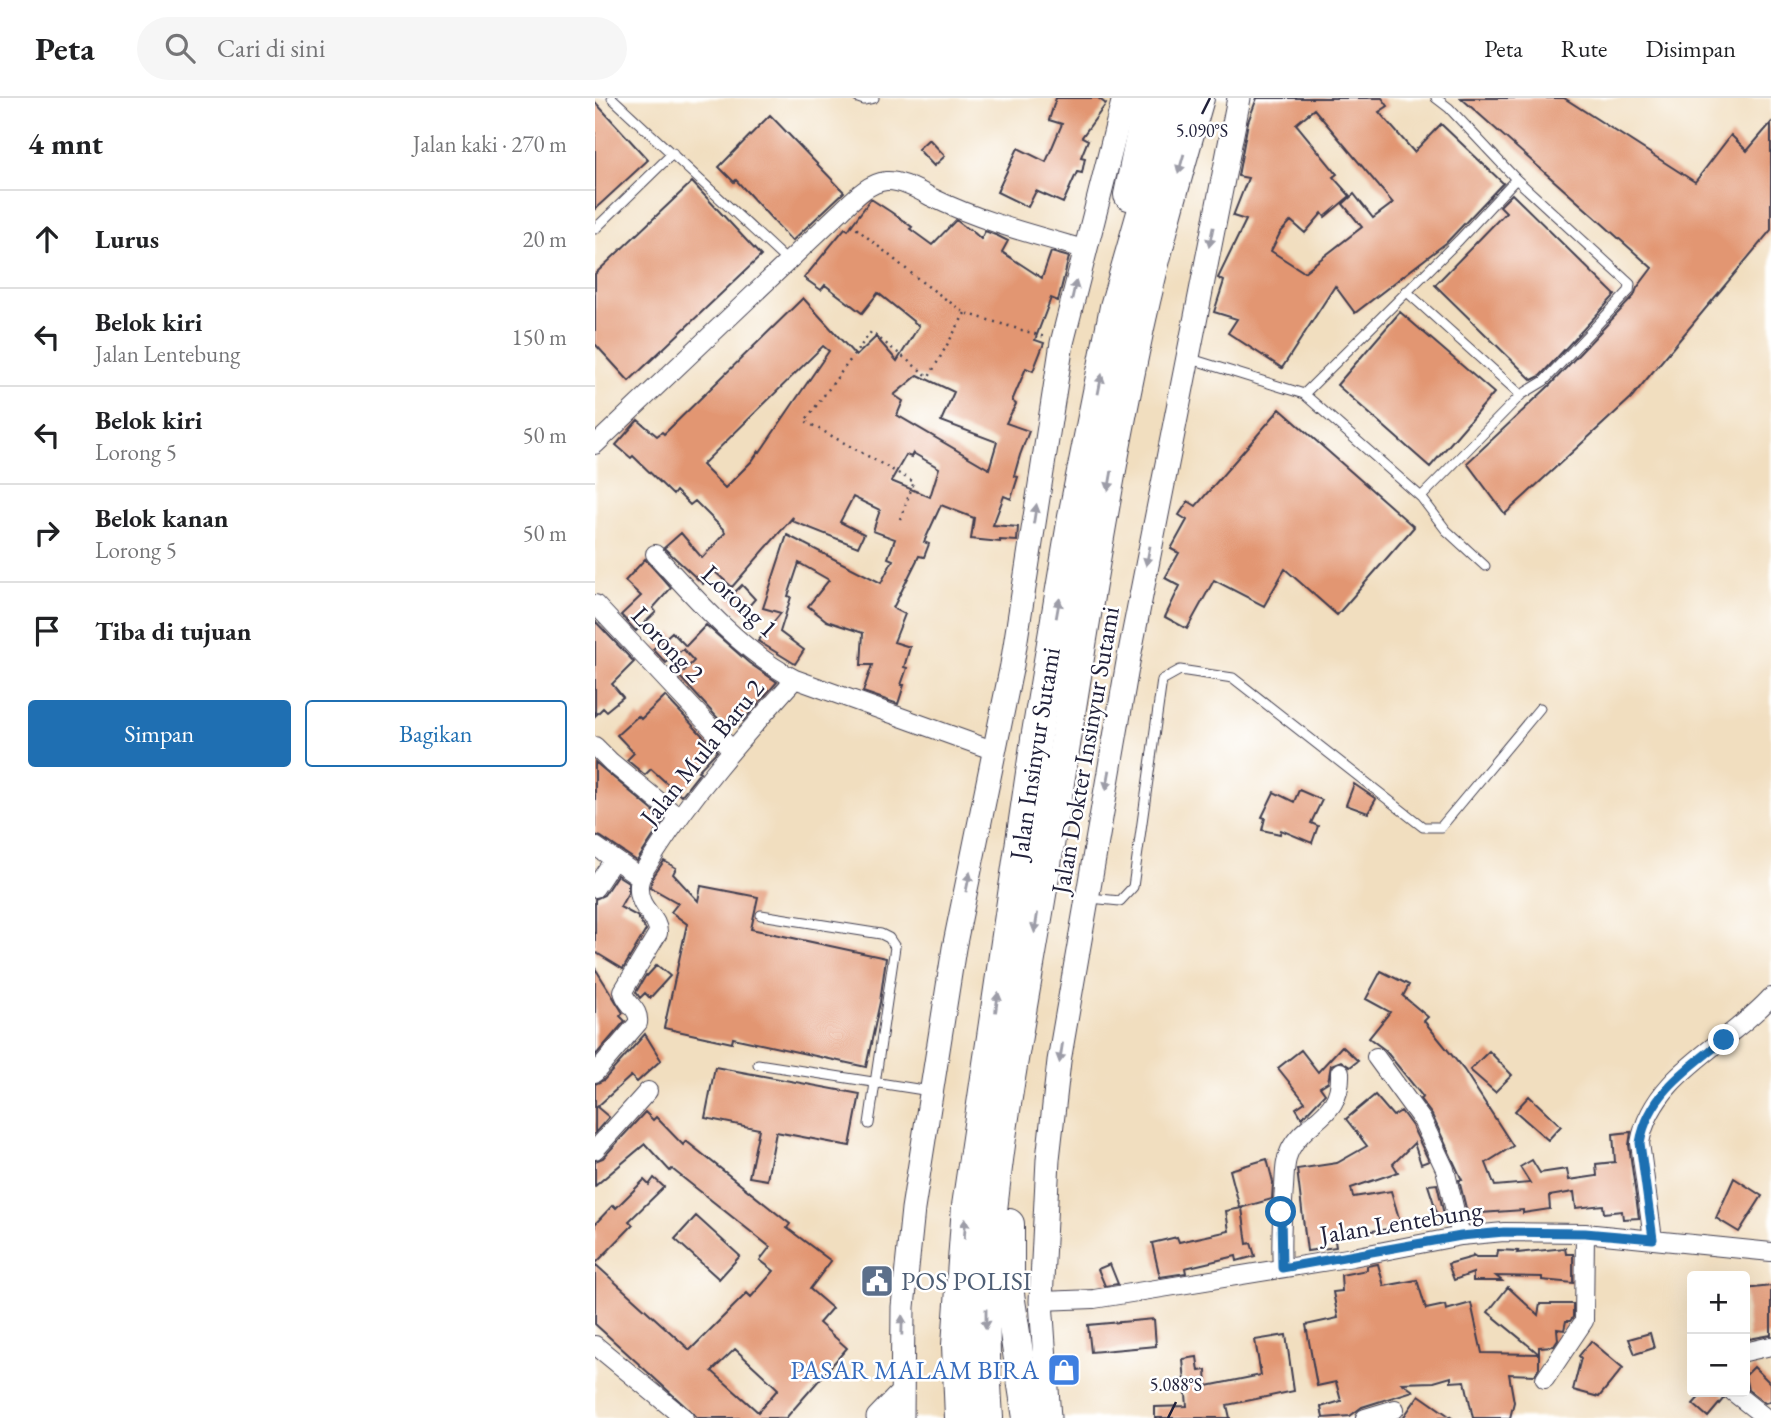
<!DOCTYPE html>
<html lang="id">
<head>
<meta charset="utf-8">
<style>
	:root { --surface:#fff; --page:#f6f6f6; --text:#202124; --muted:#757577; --line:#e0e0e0; --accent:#1f6fb2 }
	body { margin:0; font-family:"EB Garamond",serif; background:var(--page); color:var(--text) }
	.controls { position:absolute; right:21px; bottom:21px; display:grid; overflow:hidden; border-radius:7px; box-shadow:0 7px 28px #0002 }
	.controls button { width:63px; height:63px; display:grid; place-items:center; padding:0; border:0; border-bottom:2px solid var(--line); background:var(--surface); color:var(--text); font:35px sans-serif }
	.stop { position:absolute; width:21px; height:21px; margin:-16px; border:5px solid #1f6fb2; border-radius:50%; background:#fff }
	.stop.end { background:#1f6fb2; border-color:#fff; box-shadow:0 2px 7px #0008 }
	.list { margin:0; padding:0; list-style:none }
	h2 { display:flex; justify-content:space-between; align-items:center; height:91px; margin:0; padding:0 28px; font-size:30px }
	h2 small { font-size:23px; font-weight:400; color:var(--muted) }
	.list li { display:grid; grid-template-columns:46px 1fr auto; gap:21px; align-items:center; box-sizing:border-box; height:98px; padding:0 28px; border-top:2px solid var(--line) }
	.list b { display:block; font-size:26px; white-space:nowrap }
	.list p { margin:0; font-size:23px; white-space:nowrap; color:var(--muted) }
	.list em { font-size:23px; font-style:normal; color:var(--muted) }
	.actions { display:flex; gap:14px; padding:21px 28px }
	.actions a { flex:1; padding:16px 0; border:2px solid var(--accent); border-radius:7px; text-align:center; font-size:24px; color:var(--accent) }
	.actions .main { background:var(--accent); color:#fff }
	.icon { flex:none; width:38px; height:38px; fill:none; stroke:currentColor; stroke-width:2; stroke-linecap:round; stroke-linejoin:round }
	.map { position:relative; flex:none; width:1176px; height:1320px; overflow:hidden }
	header { display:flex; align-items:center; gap:42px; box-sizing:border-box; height:98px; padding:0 35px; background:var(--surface); border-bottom:2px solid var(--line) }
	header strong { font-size:33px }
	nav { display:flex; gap:38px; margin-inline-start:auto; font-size:24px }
	.search { width:490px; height:63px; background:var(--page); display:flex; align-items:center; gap:18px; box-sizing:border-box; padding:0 24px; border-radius:38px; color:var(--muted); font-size:26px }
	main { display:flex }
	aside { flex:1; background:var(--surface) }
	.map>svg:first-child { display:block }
</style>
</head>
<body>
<header>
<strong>Peta</strong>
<div class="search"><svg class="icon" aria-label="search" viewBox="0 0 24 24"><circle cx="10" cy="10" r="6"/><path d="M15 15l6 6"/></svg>Cari di sini</div>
<nav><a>Peta</a><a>Rute</a><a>Disimpan</a></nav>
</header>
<main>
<aside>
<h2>4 mnt<small>Jalan kaki · 270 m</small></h2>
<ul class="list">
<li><svg class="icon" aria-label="ahead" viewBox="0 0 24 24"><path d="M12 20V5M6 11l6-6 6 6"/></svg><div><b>Lurus</b></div><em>20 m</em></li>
<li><svg class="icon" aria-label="left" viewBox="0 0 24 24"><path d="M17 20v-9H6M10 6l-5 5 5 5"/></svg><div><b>Belok kiri</b><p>Jalan Lentebung</p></div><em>150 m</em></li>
<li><svg class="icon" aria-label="left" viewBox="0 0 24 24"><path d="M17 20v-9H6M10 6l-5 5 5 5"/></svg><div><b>Belok kiri</b><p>Lorong 5</p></div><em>50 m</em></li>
<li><svg class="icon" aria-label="right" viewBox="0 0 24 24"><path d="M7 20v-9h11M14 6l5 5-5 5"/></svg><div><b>Belok kanan</b><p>Lorong 5</p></div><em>50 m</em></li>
<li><svg class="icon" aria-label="arrive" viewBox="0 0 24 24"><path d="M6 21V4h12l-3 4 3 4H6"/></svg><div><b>Tiba di tujuan</b></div></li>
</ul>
<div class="actions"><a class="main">Simpan</a><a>Bagikan</a></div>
</aside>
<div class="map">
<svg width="1176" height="1320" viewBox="0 0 1176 1320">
	<rect width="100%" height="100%" fill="#fff"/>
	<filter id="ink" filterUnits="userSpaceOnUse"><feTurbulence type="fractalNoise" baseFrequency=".0143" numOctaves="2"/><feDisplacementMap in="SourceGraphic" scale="14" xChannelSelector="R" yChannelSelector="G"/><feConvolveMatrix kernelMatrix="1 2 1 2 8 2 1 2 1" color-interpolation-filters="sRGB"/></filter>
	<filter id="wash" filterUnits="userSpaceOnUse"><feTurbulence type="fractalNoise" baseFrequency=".00686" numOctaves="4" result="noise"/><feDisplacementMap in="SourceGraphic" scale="28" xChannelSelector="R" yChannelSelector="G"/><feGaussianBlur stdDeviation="1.57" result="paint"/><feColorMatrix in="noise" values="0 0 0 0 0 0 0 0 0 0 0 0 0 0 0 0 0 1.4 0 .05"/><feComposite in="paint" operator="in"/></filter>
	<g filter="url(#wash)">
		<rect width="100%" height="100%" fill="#f1debf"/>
		<g id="blocks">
			<path fill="#e29672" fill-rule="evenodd" d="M 461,0 L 503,0 L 511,6 L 487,39 L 493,42 L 486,59 L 490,60 L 487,75 L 482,74 L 468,105 L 441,93 L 433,109 L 402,94 L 423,50 L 451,64 L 467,26 L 454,22 Z
				M 662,0 L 787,0 L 793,8 L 784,14 L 819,54 L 846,26 L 908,85 L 851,145 L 760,215 L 740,188 L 687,270 L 633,235 L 642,221 L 619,214 L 629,183 L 623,180 L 651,122 L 638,118 L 653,80 L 643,78 L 653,24 ZM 719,11 L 798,105 L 778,120 L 759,96 L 748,106 L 767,129 L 709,174 L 676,153 L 685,135 L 696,123 L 710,135 L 727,115 L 730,119 L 755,98 L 738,79 L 742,76 L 701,26 Z
				M 866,0 L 969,0 L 1100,84 L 1136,37 L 1152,53 L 1176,25 L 1176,132 L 1036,300 L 910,416 L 872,365 L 954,288 L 1039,198 L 1042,190 L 1057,170 Z
				M 0,4 L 53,62 L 0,111 Z
				M 175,17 L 249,94 L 197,143 L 141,82 L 139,84 L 124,69 Z
				M 334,41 L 350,58 L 339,68 L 323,51 Z
				M 97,84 L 166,158 L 34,283 L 0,246 L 0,176 Z
				M 917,96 L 1020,197 L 945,278 L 937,282 L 840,187 L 911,114 L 905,108 Z
				M 276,101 L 296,114 L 317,129 L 315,131 L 337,147 L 361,122 L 374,132 L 375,131 L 386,141 L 390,133 L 403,138 L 413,143 L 407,154 L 447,180 L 456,154 L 474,159 L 463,203 L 456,200 L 440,242 L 449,245 L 438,273 L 431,270 L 417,303 L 421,306 L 411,325 L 434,333 L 425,357 L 419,378 L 423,379 L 416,401 L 409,398 L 398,427 L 423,429 L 422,443 L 405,442 L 405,444 L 376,441 L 379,420 L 346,407 L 329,444 L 334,446 L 329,459 L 324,458 L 298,510 L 310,516 L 299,544 L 315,549 L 309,569 L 312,570 L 306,587 L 309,587 L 303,606 L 268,594 L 277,567 L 266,567 L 268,535 L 232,523 L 213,508 L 234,482 L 204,465 L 193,498 L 196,499 L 185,534 L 209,552 L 200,566 L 163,543 L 186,515 L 168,510 L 192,437 L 286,485 L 298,462 L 293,460 L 300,441 L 278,433 L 285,412 L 258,399 L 245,424 L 269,436 L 263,449 L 197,423 L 198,419 L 137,489 L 119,473 L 108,486 L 69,450 L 86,435 L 107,460 L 130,435 L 129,432 L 100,403 L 95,407 L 81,393 L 78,397 L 38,358 L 36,360 L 21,347 L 43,322 L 62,338 L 67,334 L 69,336 L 208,200 L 261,258 L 281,239 L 302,263 L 324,228 L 283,195 L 267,215 L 230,187 L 226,192 L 209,180 L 250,130 L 253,132 ZM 228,248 L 234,253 L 165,354 L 164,353 L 157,363 L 130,390 L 107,367 ZM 323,277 L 359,294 L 346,323 L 402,344 L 394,371 L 302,317 L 308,303 L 299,297 ZM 318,355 L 344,370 L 335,399 L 296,383 L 311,357 L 316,359 Z
				M 805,214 L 899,295 L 835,369 L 742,287 Z
				M 685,311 L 819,429 L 742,517 L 690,471 L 669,508 L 619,482 L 592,531 L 570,519 L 585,488 L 570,480 L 584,455 L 576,451 L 592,422 L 584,417 L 593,403 L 601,408 Z
				M 50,461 L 76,490 L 58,510 L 61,514 L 41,533 L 26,517 L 46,498 L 30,483 Z
				M 147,487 L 160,501 L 146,517 L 132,502 Z
				M 0,523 L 39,564 L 17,586 L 28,599 L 11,613 L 8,610 L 0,618 Z
				M 111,527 L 154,565 L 182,584 L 148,623 L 142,617 L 130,628 L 84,578 L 99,563 L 88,551 L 71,565 L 58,551 L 77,534 L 91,548 Z
				M 70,598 L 122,653 L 103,673 L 105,674 L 86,698 L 56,671 L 50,677 L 32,662 L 39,655 L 22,637 L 43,618 L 46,621 Z
				M 0,664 L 69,722 L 42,763 L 6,739 L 0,737 Z
				M 759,686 L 781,701 L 773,715 L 751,707 Z
				M 704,692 L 727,702 L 716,725 L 723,728 L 717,745 L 686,732 L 685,736 L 667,732 L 670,720 L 667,719 L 679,694 L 699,704 Z
				M 69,763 L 81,770 L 78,776 L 103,803 L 106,788 L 163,799 L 156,831 L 291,860 L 285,904 L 271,969 L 138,940 L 137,945 L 69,930 L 92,826 L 76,814 L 83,805 L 55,789 L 58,779 Z
				M 22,777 L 33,784 L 33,795 L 25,809 L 42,818 L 51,832 L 28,871 L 0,854 L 0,801 L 9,797 Z
				M 62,867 L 75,878 L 55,900 L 50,895 L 45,900 L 41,894 L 51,877 L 52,878 Z
				M 0,870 L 28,915 L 25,918 L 30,923 L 0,958 Z
				M 786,873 L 814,887 L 808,898 L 833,919 L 829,923 L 869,972 L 918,1048 L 891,1065 L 900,1088 L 935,1085 L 925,1069 L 937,1062 L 945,1075 L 972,1071 L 974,1082 L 1002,1078 L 1001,1066 L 1020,1064 L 1018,1036 L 1036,1034 L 1034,1047 L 1044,1120 L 1028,1121 L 1027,1113 L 1009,1115 L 1008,1107 L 981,1110 L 979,1094 L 954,1098 L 955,1111 L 928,1115 L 928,1112 L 886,1115 L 886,1117 L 873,1118 L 864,1082 L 867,1082 L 837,1017 L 825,1001 L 828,999 L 790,952 L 774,940 L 795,914 L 771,901 Z
				M 50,936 L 66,962 L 42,984 L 36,978 L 2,1009 L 14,1019 L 0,1035 L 0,986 L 9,982 Z
				M 747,948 L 763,963 L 755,969 L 746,963 L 736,967 L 733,984 L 725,989 L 730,996 L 707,1020 L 701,1010 L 710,1004 L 683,970 L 706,952 L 723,974 Z
				M 894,953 L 917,977 L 900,994 L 875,972 Z
				M 120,969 L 265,996 L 255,1048 L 181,1034 L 172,1082 L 154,1079 L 164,1031 L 110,1020 Z
				M 780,997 L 798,1018 L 806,1013 L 817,1028 L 834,1063 L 826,1066 L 819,1045 L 798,1066 L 803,1074 L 756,1090 L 758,1099 L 796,1093 L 806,1127 L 795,1131 L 739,1137 L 741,1149 L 712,1153 L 702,1071 L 742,1065 L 772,1048 L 751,1021 Z
				M 934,998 L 966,1028 L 953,1042 L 920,1013 Z
				M 50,1014 L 58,1022 L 61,1019 L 88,1047 L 91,1043 L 195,1126 L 192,1130 L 236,1163 L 215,1191 L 237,1210 L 224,1225 L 252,1250 L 191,1320 L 103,1320 L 0,1226 L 0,1126 L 18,1107 L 21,1110 L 49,1082 L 54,1087 L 59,1080 L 69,1089 L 34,1123 L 38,1127 L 0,1166 L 95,1252 L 152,1195 L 156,1199 L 179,1173 L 165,1162 L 175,1149 L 77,1071 L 75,1073 L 50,1046 L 0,1088 L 0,1063 L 8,1060 ZM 140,1251 L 183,1291 L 163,1314 L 117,1273 Z
				M 672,1061 L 678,1084 L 677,1101 L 645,1110 L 635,1072 Z
				M 1139,1080 L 1167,1098 L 1144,1134 L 1121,1120 Z
				M 842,1086 L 850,1121 L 844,1121 L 833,1087 Z
				M 647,1110 L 652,1146 L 656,1145 L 660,1158 L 642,1163 L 641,1158 L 590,1170 L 591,1175 L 565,1179 L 557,1145 L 582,1139 L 584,1144 L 634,1133 L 631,1113 Z
				M 101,1118 L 145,1158 L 124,1181 L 80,1141 Z
				M 970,1150 L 971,1156 L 978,1156 L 978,1185 L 947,1182 L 947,1179 L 901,1178 L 907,1183 L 878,1183 L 878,1175 L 859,1182 L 853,1166 L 878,1159 L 878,1157 L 881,1159 L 902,1159 L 903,1152 L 923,1153 L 922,1155 Z
				M 515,1166 L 523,1186 L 510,1188 L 503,1171 Z
				M 783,1166 L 789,1188 L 822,1182 L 831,1211 L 850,1207 L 851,1212 L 876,1205 L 887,1255 L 944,1256 L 944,1270 L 940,1277 L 914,1276 L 919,1304 L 915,1320 L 878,1320 L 870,1283 L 856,1284 L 856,1279 L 839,1284 L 807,1285 L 818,1293 L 767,1309 L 755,1318 L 728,1320 L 726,1309 L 746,1303 L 741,1284 L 722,1288 L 711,1227 L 743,1220 L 738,1194 L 747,1193 L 746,1177 L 772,1172 L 772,1168 Z
				M 1176,1188 L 1176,1237 L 1154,1241 L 1150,1191 Z
				M 913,1189 L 943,1217 L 945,1206 L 978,1206 L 978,1219 L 975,1223 L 971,1223 L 969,1232 L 962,1231 L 963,1242 L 959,1248 L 944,1249 L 944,1256 L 893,1214 Z
				M 559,1221 L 561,1248 L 496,1254 L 493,1227 Z
				M 1055,1235 L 1059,1250 L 1040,1256 L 1034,1241 Z
				M 691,1237 L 699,1293 L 632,1307 L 635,1320 L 560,1320 L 560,1309 L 592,1308 L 588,1261 L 602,1259 L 604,1273 L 611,1272 L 612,1288 L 666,1277 L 660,1242 Z
				M 996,1243 L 1028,1270 L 1004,1299 L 978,1292 L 986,1260 L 984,1258 Z
				M 1159,1269 L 1176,1286 L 1176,1303 L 1170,1305 L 1153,1292 L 1150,1278 Z
				M 1109,1294 L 1127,1294 L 1129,1300 L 1113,1319 L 1098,1306 Z
				M 824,1297 L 857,1320 L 808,1320 Z"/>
		</g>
	</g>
	<g filter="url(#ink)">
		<use href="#blocks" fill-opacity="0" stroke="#413e4f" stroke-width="2"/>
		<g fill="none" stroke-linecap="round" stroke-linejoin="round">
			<defs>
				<path id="lane" d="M 17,0 L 192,163
					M 263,0 L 269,2 L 279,0
					M 841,0 L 854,10 L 921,81
					M 0,131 L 78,55
					M 811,193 L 926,297
					M 593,260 L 709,296 L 864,142 L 921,81 L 1035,186 L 1034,193 L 949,283 L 926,297 L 826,399 L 851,432 L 890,468
					M 709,296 L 826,399
					M 495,800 L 525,803 L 538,789 L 567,582 L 585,572 L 638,580 L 828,729 L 846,729 L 945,610
					M 166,817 L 286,836 L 294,840 L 300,849 L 274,1026
					M 163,966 L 335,993"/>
				<path id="street" d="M 0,347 L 243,116 C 257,103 272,85 291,83 C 305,82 324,92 336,99 C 385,123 436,136 489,151
					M 60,456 C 99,499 148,555 200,581
					M 0,506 L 137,652
					M 0,648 L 16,664 L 83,719
					M 0,748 L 45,779
					M 0,790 L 19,761
					M 781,959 L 827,1022 L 850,1071 L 866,1138
					M 0,975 L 43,925 C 45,910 30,906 28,893 L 63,835 C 64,818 42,812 44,787 C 45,775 55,764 61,754 C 101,691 151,636 200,581 L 400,653
					M 0,1052 L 53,993
					M 1058,1141 L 1045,1045 C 1057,976 1133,947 1176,899
					M 687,1170 C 685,1142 687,1117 689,1089 C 690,1077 689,1064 695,1052 C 711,1020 747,1020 745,974
					M 446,1203 L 499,1201 L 758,1159 L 866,1138 L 909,1134 L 990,1135 L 1176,1154
					M 0,1247 L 89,1320
					M 1150,1254 L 1176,1248
					M 950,1281 L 989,1223 L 990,1135
					M 1138,1294 L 1171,1320
					M 770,1320 L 800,1311"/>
				<path id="secondary" d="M 283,1320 L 306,1296
					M 307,1320 L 308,1209 L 318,1111 L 359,850 L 417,567 L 467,245 L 529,0
					M 454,1320 L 446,1203 L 453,1061 L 464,963 L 533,564 L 644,0"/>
				<g id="highway">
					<path d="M 534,97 L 554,0"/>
					<path d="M 414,1126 L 414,1196 L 433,1320"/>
					<path id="s1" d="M 365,1320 L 362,1247 L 372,1108 L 441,641 L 478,419 L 520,209 L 580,0"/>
					<path d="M 393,1320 C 390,1276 388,1230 391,1185 C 399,1047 428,909 450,772 C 478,600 503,426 539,254 C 556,169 580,84 604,0"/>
				</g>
			</defs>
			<use href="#lane" stroke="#413e4f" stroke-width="11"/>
			<use href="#street" stroke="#413e4f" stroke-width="20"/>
			<use href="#secondary" stroke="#413e4f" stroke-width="25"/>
			<use href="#highway" stroke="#413e4f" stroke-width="32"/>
			<path stroke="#413e4f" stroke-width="2.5" stroke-dasharray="2 5" stroke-linecap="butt" d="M 256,126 L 327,184 L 370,215 L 450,239
				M 305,421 L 319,384 L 210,323 L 276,234 L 334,279 L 370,215"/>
			<use href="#lane" stroke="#fff" stroke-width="9"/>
			<use href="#street" stroke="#fff" stroke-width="18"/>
			<use href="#secondary" stroke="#fff" stroke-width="23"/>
			<use href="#highway" stroke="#fff" stroke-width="30"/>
		</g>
		<defs><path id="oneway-solid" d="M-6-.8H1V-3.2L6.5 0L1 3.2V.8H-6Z" transform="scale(1.75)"/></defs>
		<g fill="#9c9ca7">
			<use href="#oneway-solid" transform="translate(586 66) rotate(106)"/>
			<use href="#oneway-solid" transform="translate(616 139) rotate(102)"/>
			<use href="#oneway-solid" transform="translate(479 192) rotate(-77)"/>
			<use href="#oneway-solid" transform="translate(505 286) rotate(-79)"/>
			<use href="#oneway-solid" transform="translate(515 383) rotate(100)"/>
			<use href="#oneway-solid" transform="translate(440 416) rotate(-81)"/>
			<use href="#oneway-solid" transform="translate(553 458) rotate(101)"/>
			<use href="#oneway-solid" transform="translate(463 510) rotate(-80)"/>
			<use href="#oneway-solid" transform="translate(513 682) rotate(100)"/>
			<use href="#oneway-solid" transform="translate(373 784) rotate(-78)"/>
			<use href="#oneway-solid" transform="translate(441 825) rotate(99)"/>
			<use href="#oneway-solid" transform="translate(402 904) rotate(-82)"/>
			<use href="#oneway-solid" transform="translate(466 955) rotate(99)"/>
			<use href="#oneway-solid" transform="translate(370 1130) rotate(-86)"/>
			<use href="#oneway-solid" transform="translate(391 1221) rotate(90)"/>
			<use href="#oneway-solid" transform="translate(307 1227) rotate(-89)"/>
		</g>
	</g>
	<g fill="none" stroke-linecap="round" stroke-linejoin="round" filter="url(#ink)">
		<path stroke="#1f6fb2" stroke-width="9" d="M 686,1114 L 687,1170 L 866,1138 L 909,1134 L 990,1135 L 1058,1141 L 1045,1045 C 1053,997 1093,970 1129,942"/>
	</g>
	<path fill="none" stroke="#22223b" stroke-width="2.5" d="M 607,16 L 615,0M 573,1320 L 581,1304"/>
	<defs>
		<symbol id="civic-square" viewBox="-11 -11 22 22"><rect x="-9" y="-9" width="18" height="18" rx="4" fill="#5c6f8a" stroke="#fff"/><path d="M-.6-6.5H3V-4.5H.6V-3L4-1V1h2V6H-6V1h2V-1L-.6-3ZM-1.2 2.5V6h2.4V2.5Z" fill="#fff"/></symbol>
		<symbol id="shop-square" viewBox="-11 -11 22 22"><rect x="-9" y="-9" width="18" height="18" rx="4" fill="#3f7fe0" stroke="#fff"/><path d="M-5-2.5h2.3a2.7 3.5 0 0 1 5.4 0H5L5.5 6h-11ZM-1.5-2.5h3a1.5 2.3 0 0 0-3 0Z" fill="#fff"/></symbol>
	</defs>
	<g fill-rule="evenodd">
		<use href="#civic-square" x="263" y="1164" width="38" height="38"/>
		<use href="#shop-square" x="450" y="1253" width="38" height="38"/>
	</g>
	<g text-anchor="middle" stroke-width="5" stroke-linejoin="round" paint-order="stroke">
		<g font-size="26" fill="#22223b" stroke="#fff">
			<text transform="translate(145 503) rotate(43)" y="9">Lorong 1</text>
			<text transform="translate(73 546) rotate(47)" y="9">Lorong 2</text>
			<text transform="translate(490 652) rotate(-80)" y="9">Jalan Dokter Insinyur Sutami</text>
			<text transform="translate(107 654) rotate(-51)" y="9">Jalan Mula Baru 2</text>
			<text dy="9" stroke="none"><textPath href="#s1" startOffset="670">Jalan Insinyur Sutami</textPath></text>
			<text transform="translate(806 1124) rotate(-9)" y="9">Jalan Lentebung</text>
		</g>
		<g font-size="26" fill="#4e5e75" stroke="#fff" text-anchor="start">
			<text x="306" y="1192">POS POLISI</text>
		</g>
		<g font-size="26" fill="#366cbe" stroke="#fff" text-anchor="end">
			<text x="444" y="1281">PASAR MALAM BIRA</text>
		</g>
	</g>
	<g font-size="18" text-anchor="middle" fill="#22223b" stroke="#fff" stroke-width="5" stroke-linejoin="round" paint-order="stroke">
		<text x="607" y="39">5.090°S</text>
		<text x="581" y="1293">5.088°S</text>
	</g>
</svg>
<div class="controls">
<button>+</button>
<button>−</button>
</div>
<div class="stop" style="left:686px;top:1114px"></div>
<div class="stop end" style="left:1129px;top:942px"></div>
</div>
</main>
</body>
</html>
